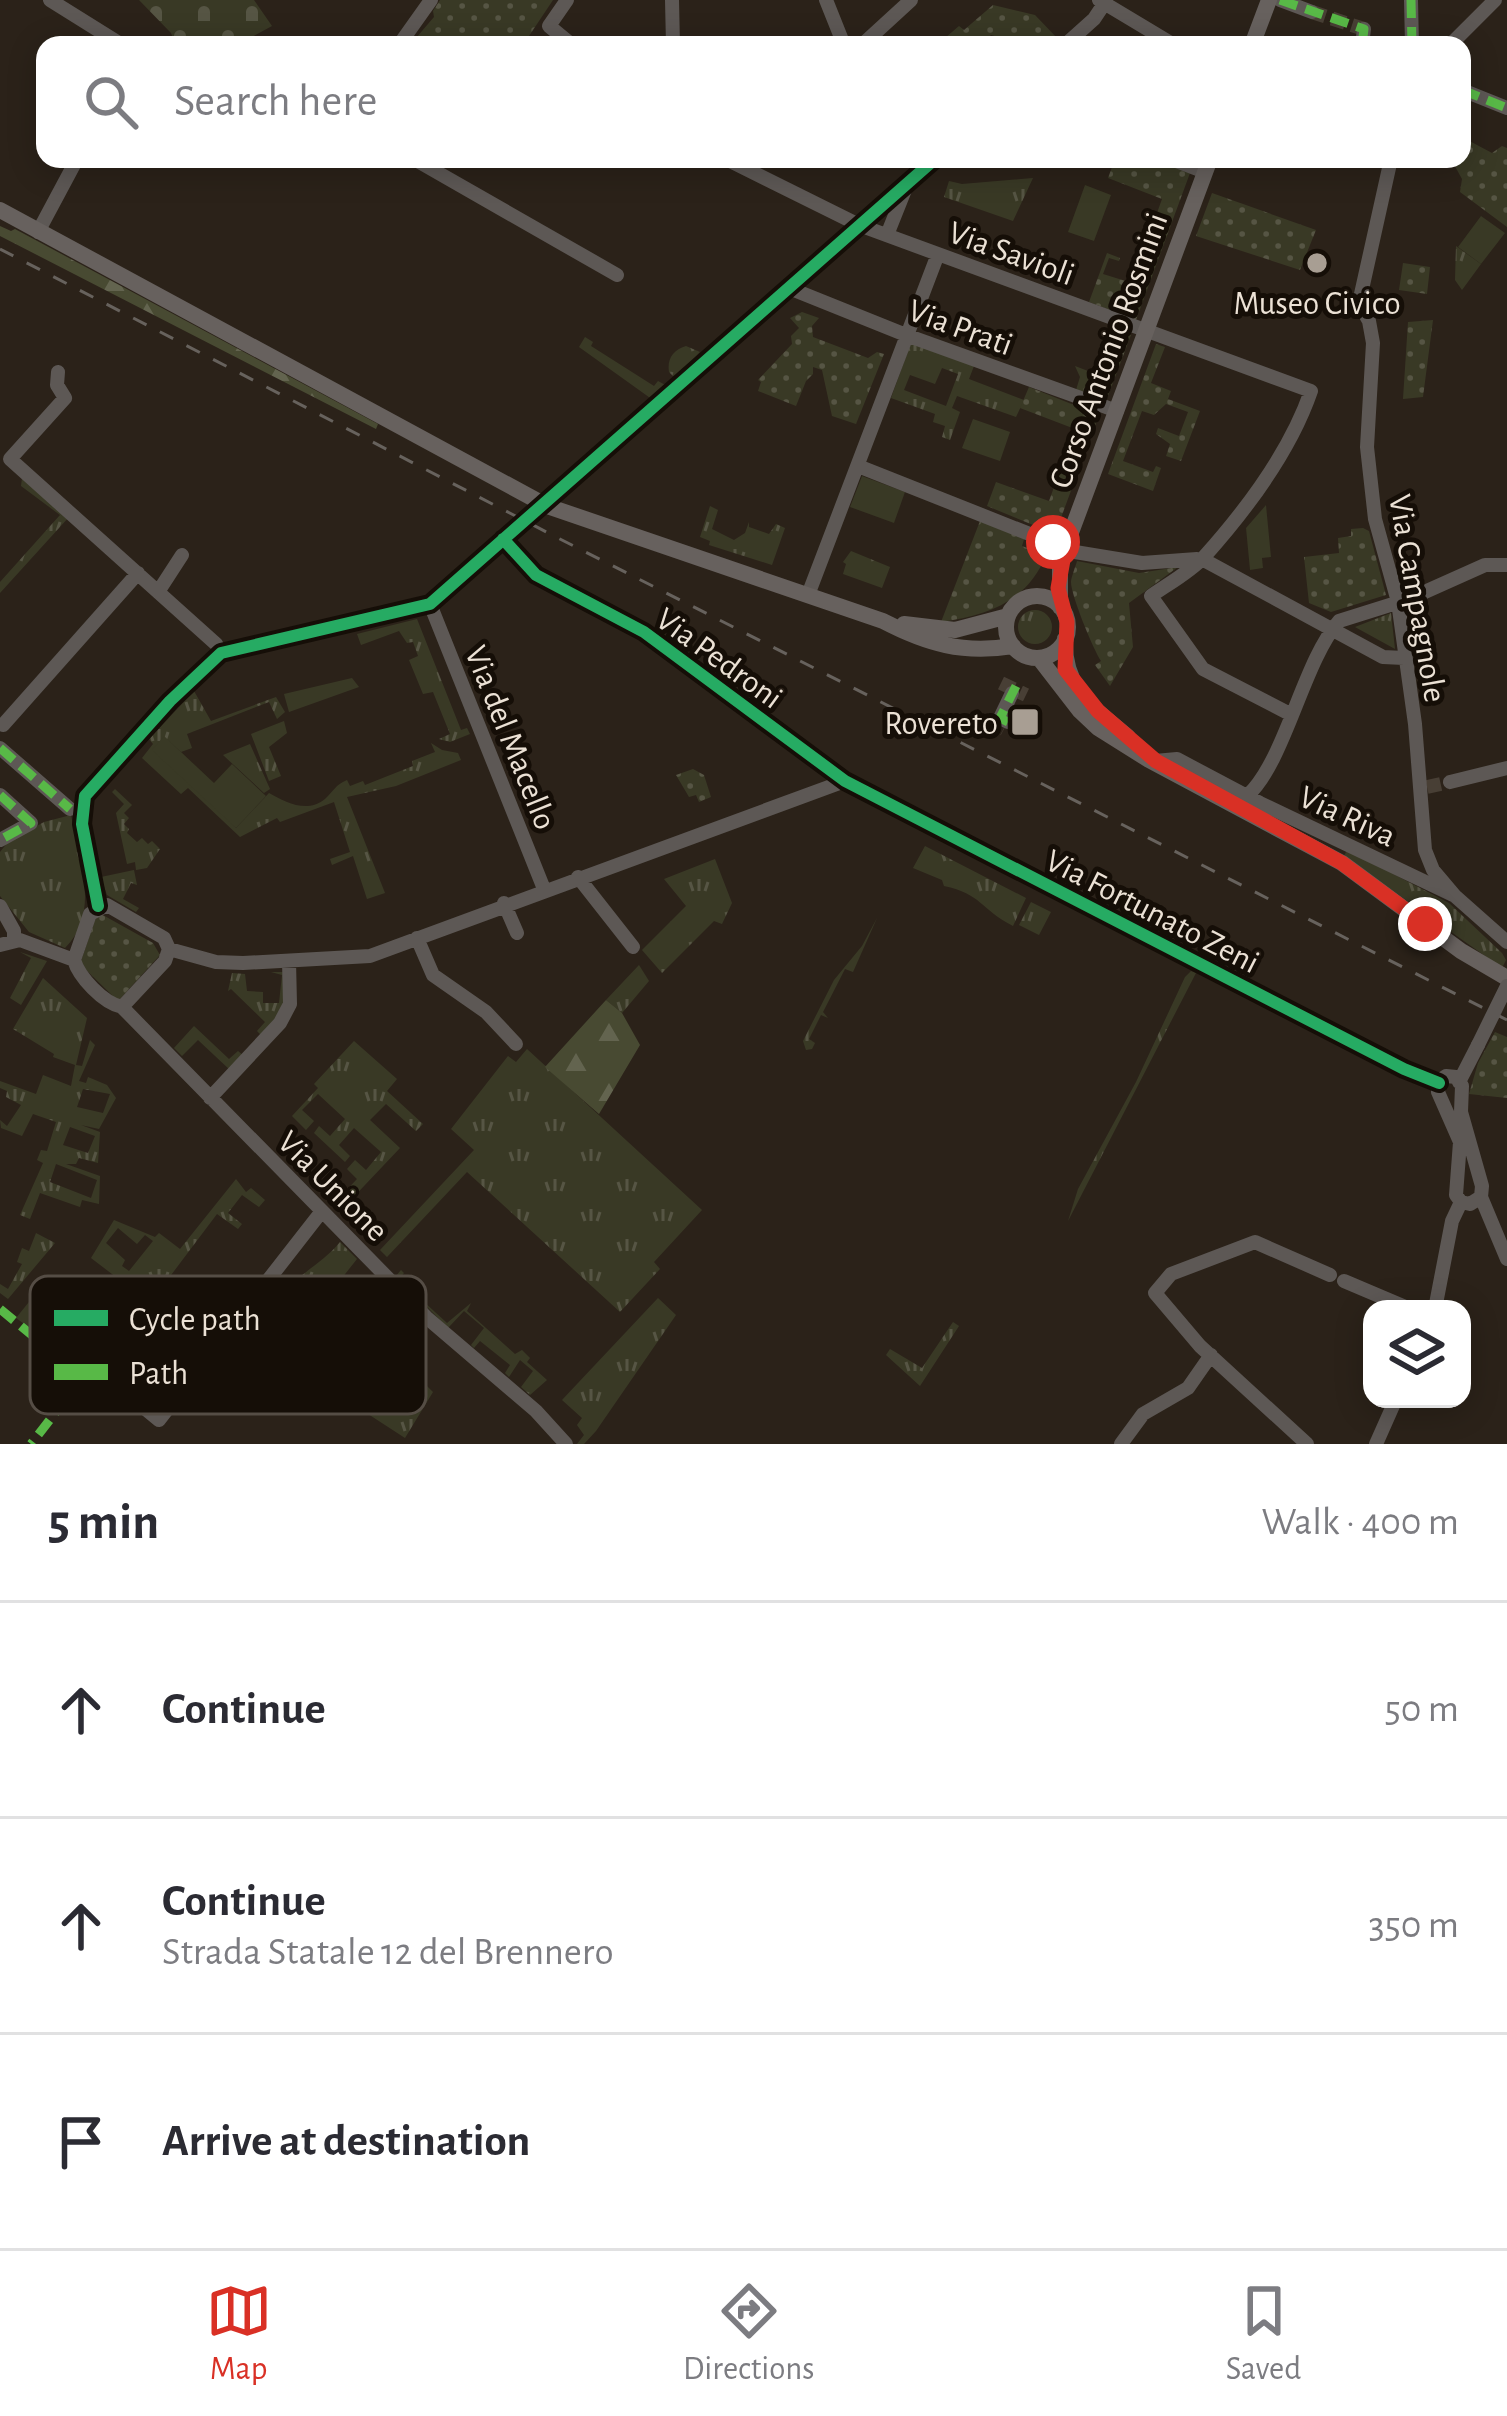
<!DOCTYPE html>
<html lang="en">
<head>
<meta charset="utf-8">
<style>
	:root { --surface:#fff; --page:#f2f2f3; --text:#2b2b33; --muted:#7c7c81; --line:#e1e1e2; --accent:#d93025 }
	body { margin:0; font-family:"Alegreya Sans",sans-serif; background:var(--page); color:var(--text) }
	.controls { position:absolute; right:36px; bottom:36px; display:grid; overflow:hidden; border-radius:24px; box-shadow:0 6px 30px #0003 }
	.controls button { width:108px; height:108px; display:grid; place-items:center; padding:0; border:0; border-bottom:3px solid var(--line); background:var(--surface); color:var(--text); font:60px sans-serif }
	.stop { position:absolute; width:36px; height:36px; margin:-27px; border:9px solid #d93025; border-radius:50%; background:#fff }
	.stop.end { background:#d93025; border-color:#fff; box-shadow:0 3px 12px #0008 }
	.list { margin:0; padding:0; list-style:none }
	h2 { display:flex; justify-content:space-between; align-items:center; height:156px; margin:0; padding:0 48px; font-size:51px }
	h2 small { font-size:39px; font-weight:400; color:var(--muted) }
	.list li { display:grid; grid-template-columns:78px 1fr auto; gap:36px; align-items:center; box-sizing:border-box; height:216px; padding:0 48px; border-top:3px solid var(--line) }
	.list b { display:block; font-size:45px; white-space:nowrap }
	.list p { margin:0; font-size:39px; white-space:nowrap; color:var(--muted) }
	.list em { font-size:39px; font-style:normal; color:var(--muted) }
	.icon { flex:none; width:66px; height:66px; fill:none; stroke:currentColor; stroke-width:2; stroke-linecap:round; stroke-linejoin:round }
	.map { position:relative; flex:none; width:1507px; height:1444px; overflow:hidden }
	.search { position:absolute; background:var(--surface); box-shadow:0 6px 30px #0003; left:36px; right:36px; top:36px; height:132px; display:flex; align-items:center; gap:30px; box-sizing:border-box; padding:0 42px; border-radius:24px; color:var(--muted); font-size:45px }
	.sheet { height:804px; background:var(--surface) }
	nav { display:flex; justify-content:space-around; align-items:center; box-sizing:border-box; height:168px; border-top:3px solid var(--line); background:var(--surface); font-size:33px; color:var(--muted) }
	nav a { display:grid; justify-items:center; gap:6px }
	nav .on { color:var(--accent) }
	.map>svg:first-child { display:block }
</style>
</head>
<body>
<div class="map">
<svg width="1507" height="1444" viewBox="0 0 1507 1444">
	<defs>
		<pattern id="grass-tufts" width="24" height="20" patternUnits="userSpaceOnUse" patternTransform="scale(3)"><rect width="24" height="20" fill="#393925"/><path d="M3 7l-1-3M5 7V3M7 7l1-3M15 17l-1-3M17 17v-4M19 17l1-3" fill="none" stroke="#565544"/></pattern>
		<pattern id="forest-firs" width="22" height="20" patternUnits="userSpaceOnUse" patternTransform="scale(3)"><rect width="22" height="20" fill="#484a32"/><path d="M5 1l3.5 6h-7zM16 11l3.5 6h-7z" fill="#63644f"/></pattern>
		<pattern id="cemetery-stones" width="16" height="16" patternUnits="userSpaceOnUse" patternTransform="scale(3)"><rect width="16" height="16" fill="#393925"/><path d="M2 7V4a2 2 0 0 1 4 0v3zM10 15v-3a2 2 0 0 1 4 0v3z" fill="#565544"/></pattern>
		<pattern id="park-dots" width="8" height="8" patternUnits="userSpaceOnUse" patternTransform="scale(3)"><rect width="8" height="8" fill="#393925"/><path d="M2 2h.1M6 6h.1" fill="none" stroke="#565544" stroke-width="1.8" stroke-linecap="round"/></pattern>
	</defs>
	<rect width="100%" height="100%" fill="#2b2219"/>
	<path fill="url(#grass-tufts)" fill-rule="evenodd" d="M 1033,178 L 1013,221 L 944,197 L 949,181 L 962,184 Z
		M 1456,246 L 1481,264 L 1462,290 L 1455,280 Z
		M 585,337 L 593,342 L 591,346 L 654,386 L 658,381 L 667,386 L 653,400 L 579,347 Z
		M 911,343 L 974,366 L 969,379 L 1024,400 L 1016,417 L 957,396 L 952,408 L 960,412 L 950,440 L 942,437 L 945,426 L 933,422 L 935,414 L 891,398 ZM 942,368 L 958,374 L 946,406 L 904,390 L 910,375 L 935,384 Z
		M 686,346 L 700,352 L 675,378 L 669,372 C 667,359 673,350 686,346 Z
		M 973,419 L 1010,432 L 1000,461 L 962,448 Z
		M 22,478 L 69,517 L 0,593 L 0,582 L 60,515 L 21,486 Z
		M 710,506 L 718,510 L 712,529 L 734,540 L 745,533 L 749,522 L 749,527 L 769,534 L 776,524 L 785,528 L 772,565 L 709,545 L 710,541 L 700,537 Z
		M 851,551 L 890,567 L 882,588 L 843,574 L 846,564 L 843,562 Z
		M1018 627a17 17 0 1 1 34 0a17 17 0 1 1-34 0Z
		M 1391,613 L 1395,649 L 1355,627 Z
		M 417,619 L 461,730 L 467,728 L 470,734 L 450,742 L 439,739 L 450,734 L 433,692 L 423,694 L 409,660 L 418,656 L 413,642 L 407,643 L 399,631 L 361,645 L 357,634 Z
		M 352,678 L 359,687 L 289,712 L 284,694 Z
		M 194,691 L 211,721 L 276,697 L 285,712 L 277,719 L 269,702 L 187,734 L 192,748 L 181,752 L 164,737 L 236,828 L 269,793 C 285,802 307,814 325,799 C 334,791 335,785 347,780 L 350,786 L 363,781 L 365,785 L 413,766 L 412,761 L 435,752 L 431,743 L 442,750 L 458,753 L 461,760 L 396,786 L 347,797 L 385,893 L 367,899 L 353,856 L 332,865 L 330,859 L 350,852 L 334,802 L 280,822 L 277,818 L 240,837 L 188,788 L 181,794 L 142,758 L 153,744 L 149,739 Z
		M 284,721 L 287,733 L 269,747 L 281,776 L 269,781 L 251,734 Z
		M 250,744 L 270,789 L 264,793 L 223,755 Z
		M 115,789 L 132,805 L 124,813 L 129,818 L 124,824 L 129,829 L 127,833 L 137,842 L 142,838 L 148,844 L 152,841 L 160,849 L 147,868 L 136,870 L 135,862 L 127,864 L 116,813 L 124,804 L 112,792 Z
		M 71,815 C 79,858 101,913 65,948 L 29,932 L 0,896 L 0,852 L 8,842 L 44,822 Z
		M 925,846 L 1026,898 L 1013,926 C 980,909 982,894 944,886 L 942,880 L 913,868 Z
		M 1347,850 L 1449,903 L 1502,953 L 1506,960 L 1502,968 L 1344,856 Z
		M 715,859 L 732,903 L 722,924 L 714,921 L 662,973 L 642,950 L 686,906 L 664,879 Z
		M 134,870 L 137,885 L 131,883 L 123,899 L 139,908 L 136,912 L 107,895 L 101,877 Z
		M 1031,902 L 1051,912 L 1039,935 L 1019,925 Z
		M 877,918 L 853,972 L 845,969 L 823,1012 L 828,1018 L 821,1015 L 809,1039 L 815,1043 L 812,1049 L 806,1050 L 803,1041 L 834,980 L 862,946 Z
		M 20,952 L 47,961 L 21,1005 L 10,998 L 31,958 Z
		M 639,965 L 649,981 L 622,1013 L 606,1000 Z
		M 1191,971 L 1196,973 L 1068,1221 L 1078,1189 L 1136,1082 L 1185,977 Z
		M 271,972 L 283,972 L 286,975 L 283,1010 L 262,1036 L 257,1031 L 265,1022 L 231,989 L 228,991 L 232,973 L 245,974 L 247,991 L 263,992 L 263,1003 L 279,1003 L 282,975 Z
		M 43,978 L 87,1018 L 76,1065 L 82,1066 L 90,1040 L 95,1045 L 79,1081 L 86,1083 L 88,1077 L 107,1085 L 116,1098 L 99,1129 L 81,1125 L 100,1132 L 98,1163 L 79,1158 L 76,1164 L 66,1164 L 100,1176 L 99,1204 L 82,1200 L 80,1207 L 40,1193 L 30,1219 L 20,1215 L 43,1163 L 37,1160 L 41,1150 L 47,1151 L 56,1122 L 33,1114 L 22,1136 L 1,1128 L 0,1120 L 7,1126 L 21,1105 L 6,1097 L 7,1091 L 0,1088 L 0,1081 L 36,1094 L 43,1075 L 71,1086 L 75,1065 L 53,1057 L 54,1054 L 13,1029 ZM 83,1089 L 110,1094 L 103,1113 L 77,1107 ZM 70,1127 L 95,1136 L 88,1153 L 63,1145 ZM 56,1164 L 97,1180 L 91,1198 L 50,1182 Z
		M 194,1026 L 229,1059 L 238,1051 L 244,1056 L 230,1070 L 198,1040 L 182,1056 L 174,1048 Z
		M 354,1041 L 397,1079 L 387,1091 L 423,1124 L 416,1131 L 386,1104 L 370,1120 L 400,1148 L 346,1205 L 339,1198 L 357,1179 L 347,1169 L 355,1160 L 366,1170 L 381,1152 L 354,1128 L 339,1145 L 350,1156 L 345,1162 L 314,1133 L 319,1126 L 330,1136 L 345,1119 L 318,1094 L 302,1110 L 314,1121 L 306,1130 L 292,1116 L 318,1088 L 314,1084 Z
		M 527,1049 L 702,1210 L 654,1262 L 660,1269 L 620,1312 L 467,1172 L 387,1257 L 380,1250 L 474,1150 L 451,1129 L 508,1056 L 516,1062 Z
		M 236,1179 L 246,1192 L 251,1188 L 265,1200 L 259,1207 L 242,1195 L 228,1213 L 242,1224 L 238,1229 L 217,1214 L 150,1303 L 91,1258 L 114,1220 L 155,1237 L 159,1233 L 180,1249 ZM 118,1228 L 137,1244 L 145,1235 L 153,1241 L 129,1271 L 122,1266 L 125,1260 L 106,1243 Z
		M 36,1233 L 55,1243 L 8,1299 L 0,1293 L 0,1284 L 8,1289 L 22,1264 L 17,1262 L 22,1248 L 29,1251 Z
		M 340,1242 L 357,1259 L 326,1298 L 336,1307 L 328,1319 L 343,1330 L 372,1300 L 393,1317 L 334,1392 L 309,1377 L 285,1376 L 239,1345 L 263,1313 L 299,1341 L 309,1328 L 321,1336 L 324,1330 L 280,1296 C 298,1274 322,1264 340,1242 ZM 264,1321 L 289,1336 L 298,1347 L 307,1336 L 324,1346 L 329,1354 L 332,1351 L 346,1367 L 332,1384 L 298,1357 L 289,1368 L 250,1338 Z
		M 401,1270 L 404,1273 L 399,1279 L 447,1323 L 471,1303 L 467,1311 L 515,1354 L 522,1350 L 530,1358 L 527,1362 L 547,1380 L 530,1395 L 521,1387 L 533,1371 L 520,1360 L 509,1377 L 505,1373 L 510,1365 L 480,1341 L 474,1348 L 471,1345 L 484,1328 L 464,1311 L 448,1328 L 396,1276 Z
		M 33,1297 L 105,1353 L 89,1371 L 16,1318 Z
		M 658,1298 L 676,1315 L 596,1431 L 584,1444 L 577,1444 L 584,1435 L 577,1425 L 582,1418 L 562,1400 Z
		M 953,1322 L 959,1326 L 920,1386 L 886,1355 L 890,1349 L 922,1368 Z
		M 386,1380 L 413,1401 L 426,1385 L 433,1392 L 405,1438 L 345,1399 L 350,1393 L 365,1405 Z"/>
	<path fill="url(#forest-firs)" d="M 0,226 L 11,231 L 15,229 L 378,424 L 376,429 L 0,236 Z
		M 606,1000 L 622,1013 L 640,1045 L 599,1114 L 545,1067 Z"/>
	<path fill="url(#cemetery-stones)" d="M 139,0 L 254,0 L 272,26 L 250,38 L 255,45 L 176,45 L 171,33 Z"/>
	<path fill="url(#park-dots)" d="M 440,0 L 553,0 L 523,45 L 410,45 L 434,17 L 433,11 Z
		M 993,5 L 1035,15 L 1057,38 L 1049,45 L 1002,45 L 998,37 L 991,35 L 981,45 L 946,45 L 945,38 L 959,26 L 964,30 Z
		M 1462,137 L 1492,153 L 1502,146 L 1507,148 L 1507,227 L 1460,192 L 1462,179 L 1451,159 L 1462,159 Z
		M 1115,159 L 1151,159 L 1190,173 L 1136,320 L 1089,302 L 1107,253 L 1120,258 L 1119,261 L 1109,258 L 1103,274 L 1132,283 L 1162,199 L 1108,178 Z
		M 1212,193 L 1316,230 L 1300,270 L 1196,236 Z
		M 1403,263 L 1430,267 L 1427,294 L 1399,290 Z
		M 802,312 L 819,318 L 812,326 L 813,337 L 868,358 L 877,352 L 884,354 L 856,424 L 832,416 L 822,370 L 813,367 L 813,374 L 806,381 L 796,406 L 758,391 L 761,382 L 758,380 L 792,344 L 791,336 L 799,328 L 790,318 Z
		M 1433,320 L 1423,397 L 1403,399 L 1408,322 Z
		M 1118,331 L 1131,335 L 1106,401 L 1076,390 L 1080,377 L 1075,366 L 1101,376 Z
		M 1156,344 L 1165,347 L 1151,383 L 1171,391 L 1168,399 L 1200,411 L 1181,461 L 1166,456 L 1170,444 L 1156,434 L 1158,428 L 1179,436 L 1188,412 L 1166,404 L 1154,415 L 1142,411 L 1123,461 L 1153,472 L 1156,466 L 1161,468 L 1153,491 L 1108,474 Z
		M 1029,387 L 1099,415 L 1055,534 L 987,506 L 996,482 L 1049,501 L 1075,429 L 1020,408 Z
		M 980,521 L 1025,536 L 1022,546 L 1046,555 C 1028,601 987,616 941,622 Z
		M 1363,528 L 1369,531 L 1386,595 L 1331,612 L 1309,603 L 1304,557 L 1339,553 L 1338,538 L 1351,536 L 1351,529 Z
		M 1077,561 L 1139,573 L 1178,567 L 1129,603 L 1133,647 L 1110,686 L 1095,665 L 1101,661 C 1093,649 1071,595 1071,582 C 1071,578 1076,565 1077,561 Z
		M 693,769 L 704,775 L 711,797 L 699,802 L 696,795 L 689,797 L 676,775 Z
		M 101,914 L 153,943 L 160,955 L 118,1001 L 80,964 L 95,920 Z
		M 1495,1032 L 1507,1037 L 1507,1098 L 1469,1094 L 1478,1063 Z"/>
	<path fill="#393925" d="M 1085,185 L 1111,195 L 1094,241 L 1068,232 Z
		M 1481,216 L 1505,233 L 1481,264 L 1458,247 Z
		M 862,476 L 905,492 L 894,523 L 850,507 Z
		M 1266,505 L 1271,557 L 1262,558 L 1263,568 L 1250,570 L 1246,528 Z
		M 164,736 L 214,783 L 232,764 L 266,796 L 236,828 L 152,750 Z"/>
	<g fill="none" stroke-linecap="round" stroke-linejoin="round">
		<path stroke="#04111c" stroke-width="3" d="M 1462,111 L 1464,106"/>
		<path stroke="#483f35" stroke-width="14" stroke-dasharray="14 7" stroke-linecap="butt" d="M 1312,12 L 1364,29
			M 518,527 L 547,501
			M 1001,683 L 1026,695
			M 985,719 L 1004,729
			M 1427,787 L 1450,782"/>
		<path stroke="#5d5855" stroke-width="14" d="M 50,0 L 122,45
			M 567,0 L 549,26 L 572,45
			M 672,0 L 673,45
			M 826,0 L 844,45
			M 1099,0 L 1174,45
			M 1280,0 L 1312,12
			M 1411,0 L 1412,45
			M 399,45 L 431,0
			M 862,45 L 911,0
			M 1065,45 L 1094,19 L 1106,1
			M 1362,45 L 1364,29
			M 1450,45 L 1495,0
			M 1462,90 L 1507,108
			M 414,159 L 617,275
			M 726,159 L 859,225 L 1311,391 C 1290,452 1247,509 1204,557 C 1190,572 1168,584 1151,596 L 1203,669 L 1290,714
			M 1171,159 L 1205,172
			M 1391,159 L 1359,303 L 1369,321 L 1373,343 L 1367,447 L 1375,519 L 1398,602 L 1415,724 L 1425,850 L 1433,870 L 1455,896
			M 38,232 L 77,159
			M 887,235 L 905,190
			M 789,288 L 906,335 L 1117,411
			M 58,372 L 57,385 L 65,398 L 10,459 L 216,644 L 221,653
			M 858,466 L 1075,552 L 1142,563 L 1197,559
			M 551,498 L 935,159
			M 503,539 L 536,575 L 644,632 L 845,781 L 1404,1069 L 1439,1083
			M 1202,559 L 1383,657 L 1404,658
			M 158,592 L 182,555
			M 808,595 L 938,254
			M 430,604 L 544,889
			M 1008,722 L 1000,718 L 1012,693
			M 3,725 L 138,573
			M 0,748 L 70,809
			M 1155,761 L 1177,759 L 1260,803 L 1455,896 L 1507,942
			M 1450,782 L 1507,768
			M 0,795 L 31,823 L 0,840
			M 1247,796 C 1285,762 1303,662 1339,621 L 1409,599 L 1485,565 L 1507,565
			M 578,877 L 633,947
			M 504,903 L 517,933
			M 107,905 L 164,938 L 169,949 L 165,961 L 122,1007 C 103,1003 79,977 74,960 L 90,914 Z
			M 0,906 L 14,931 L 14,941
			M 98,906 L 82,824 L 85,796 L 170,701 L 221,653 L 430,604 L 518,527
			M 417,938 L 433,975 L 486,1012 L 516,1044
			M 0,945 L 20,940 L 74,960
			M 169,949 L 216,962 L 243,963 L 370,956 L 845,781
			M 122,1007 L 426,1317 L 536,1411 L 566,1444
			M 1446,1076 L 1456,1077 L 1462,1086 L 1461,1112 L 1482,1186 L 1481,1197 L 1470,1204 L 1461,1202 L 1456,1195 L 1460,1142 L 1438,1092 L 1440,1080 Z
			M 1459,1082 L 1478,1045
			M 210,1098 L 280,1023 L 290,1004 L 289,961
			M 1481,1197 L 1507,1259
			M 1344,1281 L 1410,1309
			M 1435,1309 L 1452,1221 L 1461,1202
			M 97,1369 L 159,1420 L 322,1211
			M 1121,1444 L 1143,1414 L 1188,1388 L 1211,1355
			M 1307,1444 L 1200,1346 L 1155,1293 L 1171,1274 L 1255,1242 L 1330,1275
			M 1376,1444 L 1396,1399"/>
		<path stroke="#67615e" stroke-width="16" d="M 1252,45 L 1269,0
			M 0,210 L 547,506 L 883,621 C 927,644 963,654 1013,646
			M1006 627a31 31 0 1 1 62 0a31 31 0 1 1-62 0Z
			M 1060,607 L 1060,562 L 1210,159
			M 904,624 L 955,630 L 1008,616
			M 1065,639 C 1063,689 1093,707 1128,737
			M 1039,658 L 1080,711 L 1098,728 L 1149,760 L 1342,863 L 1461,951 L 1507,978"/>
		<path stroke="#67625d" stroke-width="3" stroke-dasharray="15 15" stroke-linecap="butt" d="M 0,249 L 558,538 L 1507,1020"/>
		<path stroke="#5d5855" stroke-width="14" d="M 1478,1045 L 1507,986"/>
		<path stroke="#58b947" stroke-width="9" stroke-dasharray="18 9" stroke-linecap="butt" d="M 1280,0 L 1364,29 L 1362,45
			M 1411,0 L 1412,45
			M 1462,90 L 1507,108
			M 1391,159 L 1391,163
			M 1008,722 L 1000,718 L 1016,686
			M 0,748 L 70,809
			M 0,795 L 31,823 L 0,840
			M 0,1309 L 83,1377 L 31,1444"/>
		<defs>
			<path id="cycleway" d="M 503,539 L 536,575 L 644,632 L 845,781 L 1404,1069 L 1439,1083
				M 98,906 L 82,824 L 85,796 L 170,701 L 221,653 L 430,604 L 935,159"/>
		</defs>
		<use href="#cycleway" stroke="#150e07" stroke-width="20"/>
		<use href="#cycleway" stroke="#26ab63" stroke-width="12"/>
	</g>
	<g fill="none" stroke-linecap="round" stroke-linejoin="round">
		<path stroke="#d93025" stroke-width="15" d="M 1053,542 L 1065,549 L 1058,588 L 1067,622 L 1065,669 L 1098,711 L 1156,761 L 1342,863 L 1425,924"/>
	</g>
	<g fill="#a89e93" stroke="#150e07" stroke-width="4.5">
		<circle cx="1317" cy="263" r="12"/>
		<rect x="1010" y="707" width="30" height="30" rx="6"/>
	</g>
	<g text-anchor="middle" stroke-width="10" stroke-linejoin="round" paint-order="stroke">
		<g font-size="33" fill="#ebe1d5" stroke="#150e07">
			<text transform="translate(1012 252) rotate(20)" y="12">Via Savioli</text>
			<text transform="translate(961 326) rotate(20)" y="12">Via Prati</text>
			<text transform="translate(1107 350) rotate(-70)" y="12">Corso Antonio Rosmini</text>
			<text transform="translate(1419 598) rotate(80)" y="12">Via Campagnole</text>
			<text transform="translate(720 657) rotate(36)" y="12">Via Pedroni</text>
			<text transform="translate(512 737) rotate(68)" y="12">Via del Macello</text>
			<text transform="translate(1348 815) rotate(25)" y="12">Via Riva</text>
			<text transform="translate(1153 910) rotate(27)" y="12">Via Fortunato Zeni</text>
			<text transform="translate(334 1185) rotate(45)" y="12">Via Unione</text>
		</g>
		<g font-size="33" fill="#ebe1d5" stroke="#150e07">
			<text x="1317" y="314">Museo Civico</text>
			<text x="998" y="734" text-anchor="end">Rovereto</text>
		</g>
	</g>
	<rect x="30" y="1276" width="396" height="138" rx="18" fill="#150e07" stroke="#554d45" stroke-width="3"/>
	<rect x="54" y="1310" width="54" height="16" fill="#26ab63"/>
	<rect x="54" y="1364" width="54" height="16" fill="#58b947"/>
	<g font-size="33" fill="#ebe1d5">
		<text x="129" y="1330">Cycle path</text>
		<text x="129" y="1384">Path</text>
	</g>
</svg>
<div class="controls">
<button><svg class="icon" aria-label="layers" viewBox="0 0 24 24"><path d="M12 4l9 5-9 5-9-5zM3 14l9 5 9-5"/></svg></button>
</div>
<div class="stop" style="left:1053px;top:542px"></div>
<div class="stop end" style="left:1425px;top:924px"></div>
<div class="search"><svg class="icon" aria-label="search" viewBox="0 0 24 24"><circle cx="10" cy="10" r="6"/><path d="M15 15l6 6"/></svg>Search here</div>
</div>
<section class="sheet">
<h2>5 min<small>Walk · 400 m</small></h2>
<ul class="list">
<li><svg class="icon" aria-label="ahead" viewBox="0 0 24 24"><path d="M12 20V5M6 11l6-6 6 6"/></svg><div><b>Continue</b></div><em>50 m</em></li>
<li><svg class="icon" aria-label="ahead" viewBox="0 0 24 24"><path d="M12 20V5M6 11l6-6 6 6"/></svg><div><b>Continue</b><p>Strada Statale 12 del Brennero</p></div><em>350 m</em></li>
<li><svg class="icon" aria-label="arrive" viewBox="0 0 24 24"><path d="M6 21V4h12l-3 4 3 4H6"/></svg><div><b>Arrive at destination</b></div></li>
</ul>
</section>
<nav>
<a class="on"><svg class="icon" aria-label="map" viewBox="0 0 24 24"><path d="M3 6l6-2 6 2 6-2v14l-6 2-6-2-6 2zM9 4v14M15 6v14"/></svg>Map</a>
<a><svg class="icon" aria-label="directions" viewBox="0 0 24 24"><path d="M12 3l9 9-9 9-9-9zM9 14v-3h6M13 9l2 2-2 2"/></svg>Directions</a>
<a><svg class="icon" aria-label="saved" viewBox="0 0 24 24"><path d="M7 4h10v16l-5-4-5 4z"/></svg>Saved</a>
</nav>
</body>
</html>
